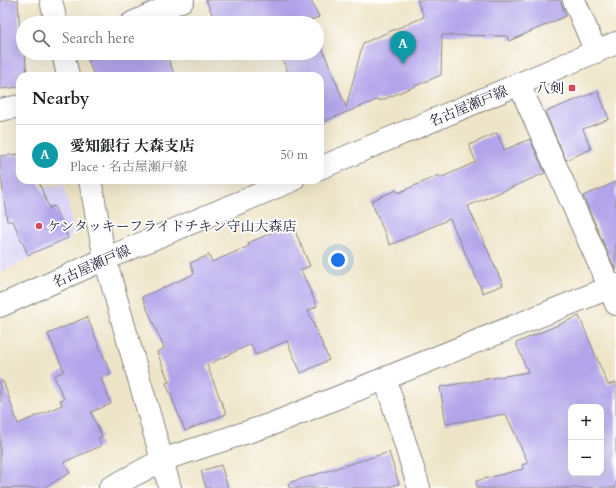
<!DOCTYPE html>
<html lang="en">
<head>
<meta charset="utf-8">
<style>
	:root { --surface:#fff; --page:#f6f6f6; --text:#202124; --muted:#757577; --line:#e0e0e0; --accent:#d1495b }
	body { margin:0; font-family:Cardo,"Noto Serif JP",serif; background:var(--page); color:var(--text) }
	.controls { position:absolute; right:12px; bottom:12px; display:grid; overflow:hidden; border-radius:8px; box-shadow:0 4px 16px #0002 }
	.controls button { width:36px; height:36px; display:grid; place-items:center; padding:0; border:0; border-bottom:1px solid var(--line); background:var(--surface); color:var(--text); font:20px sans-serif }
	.you { position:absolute; left:338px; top:260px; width:14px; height:14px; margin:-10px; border:3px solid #fff; border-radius:50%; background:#1a73e8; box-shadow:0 0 0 6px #1a73e833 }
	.badge { display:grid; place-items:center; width:26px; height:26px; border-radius:50%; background:var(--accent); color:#fff; font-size:13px; font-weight:700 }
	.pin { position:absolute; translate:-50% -33px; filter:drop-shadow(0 1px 2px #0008) }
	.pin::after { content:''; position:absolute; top:21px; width:14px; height:12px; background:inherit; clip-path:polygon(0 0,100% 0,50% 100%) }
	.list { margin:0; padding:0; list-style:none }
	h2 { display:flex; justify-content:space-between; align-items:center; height:52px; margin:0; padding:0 16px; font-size:17px }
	h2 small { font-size:13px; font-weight:400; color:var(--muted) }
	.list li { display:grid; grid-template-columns:26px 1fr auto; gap:12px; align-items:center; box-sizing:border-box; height:60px; padding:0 16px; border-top:1px solid var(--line) }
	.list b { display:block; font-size:15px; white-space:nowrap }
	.list p { margin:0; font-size:13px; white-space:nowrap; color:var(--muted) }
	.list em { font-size:13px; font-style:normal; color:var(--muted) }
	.icon { flex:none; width:22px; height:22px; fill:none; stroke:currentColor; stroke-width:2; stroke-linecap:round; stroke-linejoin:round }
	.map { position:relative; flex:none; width:616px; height:488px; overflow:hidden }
	.search { position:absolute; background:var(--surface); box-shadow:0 4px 16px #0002; left:16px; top:16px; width:308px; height:44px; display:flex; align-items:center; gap:10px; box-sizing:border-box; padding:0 14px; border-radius:22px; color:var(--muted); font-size:15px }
	.panel { position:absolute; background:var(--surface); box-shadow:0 4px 16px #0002; left:16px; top:72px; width:308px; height:112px; border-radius:12px }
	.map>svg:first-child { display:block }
</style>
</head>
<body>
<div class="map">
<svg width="616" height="488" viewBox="0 0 616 488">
	<rect width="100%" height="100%" fill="#fff"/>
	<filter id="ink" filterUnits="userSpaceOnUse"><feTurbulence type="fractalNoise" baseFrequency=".025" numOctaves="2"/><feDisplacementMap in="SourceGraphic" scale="8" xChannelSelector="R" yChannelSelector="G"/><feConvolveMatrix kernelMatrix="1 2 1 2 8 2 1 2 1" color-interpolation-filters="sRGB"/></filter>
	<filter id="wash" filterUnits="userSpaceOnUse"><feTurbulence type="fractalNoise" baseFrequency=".012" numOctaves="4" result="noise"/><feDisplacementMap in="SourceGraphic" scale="16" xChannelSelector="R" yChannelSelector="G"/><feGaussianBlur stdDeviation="0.9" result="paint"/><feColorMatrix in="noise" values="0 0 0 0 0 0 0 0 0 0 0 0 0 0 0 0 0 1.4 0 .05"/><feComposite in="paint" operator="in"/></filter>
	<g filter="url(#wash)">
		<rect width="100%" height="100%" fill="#eee5c8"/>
		<path fill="#dbd6f7" d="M 64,185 L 73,227 L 70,241 L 0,272 L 0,193 Z"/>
		<g id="blocks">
			<path fill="#b1a4ea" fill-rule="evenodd" d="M 0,0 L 18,0 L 21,51 L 23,51 L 23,53 L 25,53 L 27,76 L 20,76 L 20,87 L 0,89 Z
				M 206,0 L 311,0 L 319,17 L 311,20 L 312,23 L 216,23 Z
				M 417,0 L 560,0 L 566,16 L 509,41 L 507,36 L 442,35 L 441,75 L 380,101 L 379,99 L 320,123 L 320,76 L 289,76 L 280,53 L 317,53 L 317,35 L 346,107 L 363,43 L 424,17 Z
				M 85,53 L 166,53 L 175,76 L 94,76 Z
				M 598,91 L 609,119 L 583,129 L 591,149 L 566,160 L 545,112 Z
				M 497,133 L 504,150 L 530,139 L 545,173 L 468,206 L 503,285 L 483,293 L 450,219 L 390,245 L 371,201 L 396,190 L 398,193 L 439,175 L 440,178 L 476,162 L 469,145 Z
				M 20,154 L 20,180 L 38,180 L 49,208 L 54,206 L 68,238 L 28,255 L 13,221 L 7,221 L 0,169 L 0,156 Z
				M 616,182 L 616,271 L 583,196 Z
				M 292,224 L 310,266 L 301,270 L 317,306 L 308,311 L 329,360 L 301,373 L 287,341 L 255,355 L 251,344 L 207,365 L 226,414 L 185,431 L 166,383 L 169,382 L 157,352 L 164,348 L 142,297 L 194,274 L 190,263 L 209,255 L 212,262 L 249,246 L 248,243 Z
				M 579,316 L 608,385 L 616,382 L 616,488 L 477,488 L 476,481 L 523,469 L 522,465 L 528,463 L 506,414 L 446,424 L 440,387 L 528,372 L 516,343 ZM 571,407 L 601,407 L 601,473 L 571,473 Z
				M 87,317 L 111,374 L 101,378 L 111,404 L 91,412 L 102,437 L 98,438 L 101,446 L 64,462 L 70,473 L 43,488 L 0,488 L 0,382 L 3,381 L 18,424 L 62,405 L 60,400 L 64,399 L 54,376 L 64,371 L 48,334 Z
				M 389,452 L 399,484 L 385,488 L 289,488 L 288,483 Z
				M 221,465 L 228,488 L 206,488 L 201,471 Z"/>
		</g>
	</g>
	<g filter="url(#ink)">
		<use href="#blocks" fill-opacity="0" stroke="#888482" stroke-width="1"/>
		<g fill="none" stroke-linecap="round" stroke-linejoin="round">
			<defs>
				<path id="minor" d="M 51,0 L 56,23
					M 574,0 L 596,52
					M 132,23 L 183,0
					M 63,53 L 68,76
					M 519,84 L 610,288 L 616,304
					M 0,110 L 20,106
					M 90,180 L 105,259 L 170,488
					M 385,378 L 419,488
					M 110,488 L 162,460 L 272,424 L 616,285"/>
				<path id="major" d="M 320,168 L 616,43
					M 0,306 L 105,259 L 293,180"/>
			</defs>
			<use href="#minor" stroke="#888482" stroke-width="24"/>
			<use href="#major" stroke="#888482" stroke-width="24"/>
			<use href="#minor" stroke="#fff" stroke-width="22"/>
			<use href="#major" stroke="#fff" stroke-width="22"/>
		</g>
	</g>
	<g fill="#d1495b" stroke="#fff" stroke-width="1.5">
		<rect x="568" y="84" width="8" height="8" rx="2"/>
		<circle cx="39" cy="226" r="4"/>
	</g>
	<g text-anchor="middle" stroke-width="3.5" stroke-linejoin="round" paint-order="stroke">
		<g font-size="14" fill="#22223b" stroke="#fff" text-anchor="end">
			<text x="564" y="93">八剣</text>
			<text x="47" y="231" text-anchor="start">ケンタッキーフライドチキン守山大森店</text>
		</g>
		<g font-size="14" fill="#22223b" stroke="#fff">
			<text transform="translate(468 106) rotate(-23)" y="5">名古屋瀬戸線</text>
			<text transform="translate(91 266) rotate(-24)" y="5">名古屋瀬戸線</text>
		</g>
	</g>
</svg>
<div class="controls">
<button>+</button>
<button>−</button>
</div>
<div class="you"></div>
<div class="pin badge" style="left:403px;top:64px;background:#0f9aa8">A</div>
<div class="search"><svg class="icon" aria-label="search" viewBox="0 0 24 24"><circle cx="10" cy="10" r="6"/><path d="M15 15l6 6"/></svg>Search here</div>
<section class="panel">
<h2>Nearby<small></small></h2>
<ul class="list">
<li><span class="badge" style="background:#0f9aa8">A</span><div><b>愛知銀行 大森支店</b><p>Place · 名古屋瀬戸線</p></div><em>50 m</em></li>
</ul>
</section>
</div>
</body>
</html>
